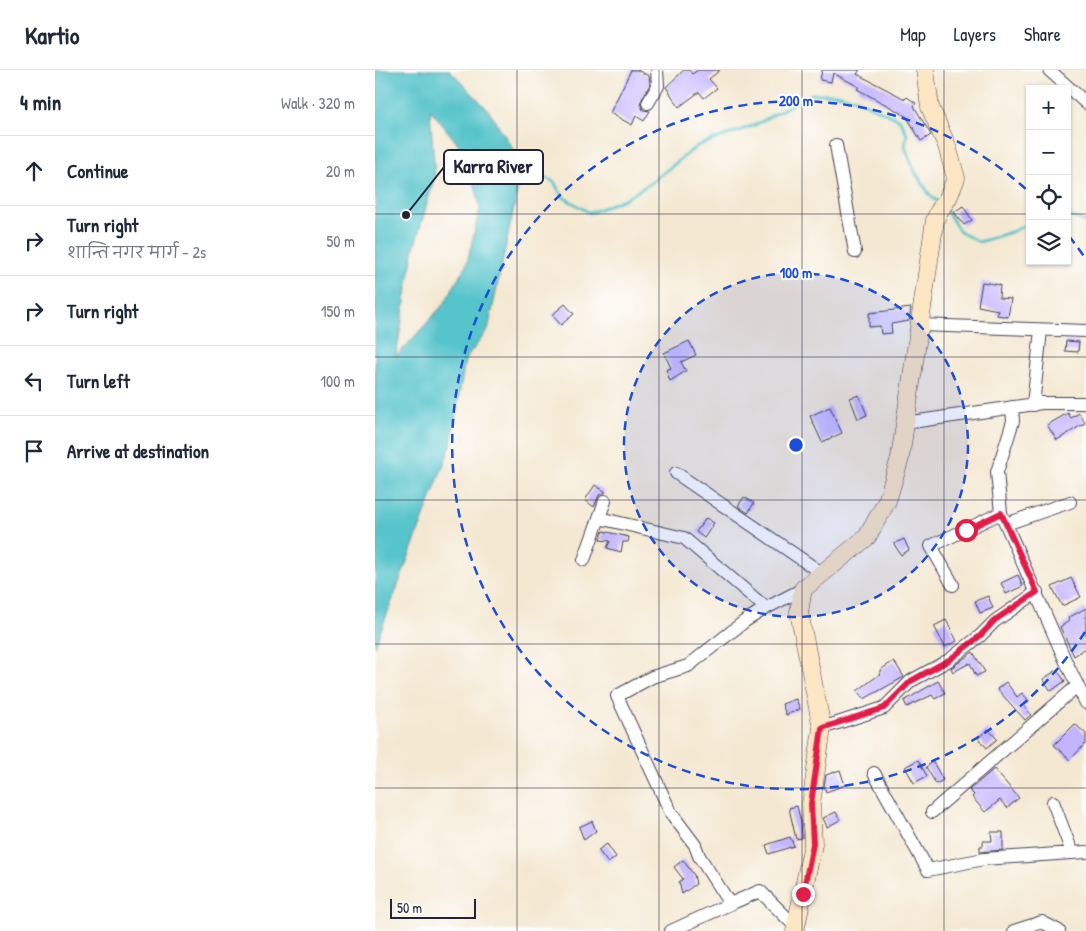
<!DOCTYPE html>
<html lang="en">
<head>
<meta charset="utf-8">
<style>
	:root { --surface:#fff; --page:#f2f2f3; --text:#1f2937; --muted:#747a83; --line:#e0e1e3 }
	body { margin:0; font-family:"Patrick Hand","Playpen Sans Deva",sans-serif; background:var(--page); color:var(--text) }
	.controls { position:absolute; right:15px; top:15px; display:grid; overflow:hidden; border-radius:0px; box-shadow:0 1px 4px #0004 }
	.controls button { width:45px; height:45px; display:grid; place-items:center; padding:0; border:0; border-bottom:1px solid var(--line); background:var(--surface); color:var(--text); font:25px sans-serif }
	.scale { position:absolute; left:15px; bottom:12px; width:86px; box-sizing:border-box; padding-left:5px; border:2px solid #22223b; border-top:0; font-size:14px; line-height:18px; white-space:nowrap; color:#22223b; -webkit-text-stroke:4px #fff; paint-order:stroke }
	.stop { position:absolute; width:15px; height:15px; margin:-11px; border:4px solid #e11d48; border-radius:50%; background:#fff }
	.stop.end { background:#e11d48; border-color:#fff; box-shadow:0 1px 5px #0008 }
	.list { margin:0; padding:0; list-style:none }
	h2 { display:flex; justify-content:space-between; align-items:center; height:65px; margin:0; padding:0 20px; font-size:21px }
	h2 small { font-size:16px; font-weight:400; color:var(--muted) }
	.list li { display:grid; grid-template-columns:32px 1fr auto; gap:15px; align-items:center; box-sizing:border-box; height:70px; padding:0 20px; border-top:1px solid var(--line) }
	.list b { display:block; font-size:19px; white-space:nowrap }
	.list p { margin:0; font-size:16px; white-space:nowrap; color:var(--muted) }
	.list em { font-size:16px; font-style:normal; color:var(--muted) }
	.icon { flex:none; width:28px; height:28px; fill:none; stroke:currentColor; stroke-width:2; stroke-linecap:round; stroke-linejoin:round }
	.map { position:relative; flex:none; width:711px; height:861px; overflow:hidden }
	header { display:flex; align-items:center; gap:30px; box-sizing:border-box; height:70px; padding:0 25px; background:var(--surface); border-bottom:1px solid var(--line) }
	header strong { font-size:24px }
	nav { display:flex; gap:28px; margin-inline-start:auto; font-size:18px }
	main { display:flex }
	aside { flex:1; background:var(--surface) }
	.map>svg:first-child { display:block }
</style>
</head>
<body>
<header>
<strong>Kartio</strong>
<nav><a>Map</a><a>Layers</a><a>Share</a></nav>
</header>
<main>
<aside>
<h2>4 min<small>Walk · 320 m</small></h2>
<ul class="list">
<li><svg class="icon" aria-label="ahead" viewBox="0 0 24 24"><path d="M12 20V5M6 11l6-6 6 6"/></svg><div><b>Continue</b></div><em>20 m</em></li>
<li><svg class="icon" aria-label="right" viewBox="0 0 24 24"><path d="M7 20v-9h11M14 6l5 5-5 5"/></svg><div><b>Turn right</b><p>शान्ति नगर मार्ग - 2s</p></div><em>50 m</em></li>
<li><svg class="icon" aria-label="right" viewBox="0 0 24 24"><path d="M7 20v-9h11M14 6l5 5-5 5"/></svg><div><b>Turn right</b></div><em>150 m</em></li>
<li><svg class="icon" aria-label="left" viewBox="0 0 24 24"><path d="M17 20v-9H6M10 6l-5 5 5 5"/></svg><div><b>Turn left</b></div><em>100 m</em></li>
<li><svg class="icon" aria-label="arrive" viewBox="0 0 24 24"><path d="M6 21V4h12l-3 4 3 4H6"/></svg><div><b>Arrive at destination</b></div></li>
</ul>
</aside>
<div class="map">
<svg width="711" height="861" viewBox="0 0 711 861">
	<rect width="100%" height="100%" fill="#fff"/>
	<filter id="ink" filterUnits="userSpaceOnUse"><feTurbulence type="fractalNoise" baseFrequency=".02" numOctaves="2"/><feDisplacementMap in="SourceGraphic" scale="10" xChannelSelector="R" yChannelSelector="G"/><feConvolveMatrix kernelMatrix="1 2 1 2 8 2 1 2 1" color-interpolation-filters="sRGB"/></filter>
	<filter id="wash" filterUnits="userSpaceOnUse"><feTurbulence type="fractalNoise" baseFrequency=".0096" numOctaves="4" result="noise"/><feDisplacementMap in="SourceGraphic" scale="20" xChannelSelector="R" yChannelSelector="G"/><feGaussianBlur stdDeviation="1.12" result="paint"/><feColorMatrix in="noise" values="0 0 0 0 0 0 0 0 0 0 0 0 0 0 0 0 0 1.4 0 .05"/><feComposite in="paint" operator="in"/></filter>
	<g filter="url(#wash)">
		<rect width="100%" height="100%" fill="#f4e8d2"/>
		<path fill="#56c4cb" stroke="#3c7383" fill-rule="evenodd" d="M 0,0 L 75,0 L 114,41 L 148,95 L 113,260 L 90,290 L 76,375 L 0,576 ZM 55,39 L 94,88 L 105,138 L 92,193 L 69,234 L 21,287 L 38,182 L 60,106 Z"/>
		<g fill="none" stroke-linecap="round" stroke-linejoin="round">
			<path stroke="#56c4cb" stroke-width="3" d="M 144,95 L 179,112 L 188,127 L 215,143 L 251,128 L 276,113 L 322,76 L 380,55 L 436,24 L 462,24 L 481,29 L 525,50 L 532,64 L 530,77 L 540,102 L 555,125 L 563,132
				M 571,140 L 585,162 L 604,172 L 636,162 L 655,153
				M 692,146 L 704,149 L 711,153"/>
		</g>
		<g id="blocks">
			<path fill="#c3b4fe" d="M 256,0 L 262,0 L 274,6 L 275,14 L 265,33 L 268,40 L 275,41 L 269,51 L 261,46 L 257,55 L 235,43 Z
				M 309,0 L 314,0 L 317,4 L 323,0 L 345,0 L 334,9 L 342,18 L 329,28 L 324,22 L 304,37 L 291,17 Z
				M 447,0 L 485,0 L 482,4 L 530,29 L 532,27 L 541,33 L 539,36 L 556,65 L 546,71 L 532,47 L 519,39 L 482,19 L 484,17 L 458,3 L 456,12 L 445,10 Z
				M 588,136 L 597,150 L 589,155 L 579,142 Z
				M 607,212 L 625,215 L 624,228 L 636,229 L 633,247 L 622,245 L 623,240 L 603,236 Z
				M 190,234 L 199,244 L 186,255 L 177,245 Z
				M 536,238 L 534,251 L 516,254 L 517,263 L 506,264 L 505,256 L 494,257 L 494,243 Z
				M 314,271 L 321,285 L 306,292 L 311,301 L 295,311 L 291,300 L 296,298 L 289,283 Z
				M 691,271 L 704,272 L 703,282 L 690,281 Z
				M 484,325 L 492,345 L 483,349 L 475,328 Z
				M 455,337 L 467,363 L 447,372 L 435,346 Z
				M 693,343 L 696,348 L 704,343 L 710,353 L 682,370 L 672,355 Z
				M 220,415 L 231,422 L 224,425 L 219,437 L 210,430 Z
				M 369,427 L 379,433 L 373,443 L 363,436 Z
				M 331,448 L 339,453 L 329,468 L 321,462 Z
				M 228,461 L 254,467 L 253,472 L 248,472 L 246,482 L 232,478 L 235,471 L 225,470 Z
				M 529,469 L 534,480 L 526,485 L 519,474 Z
				M 643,505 L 648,516 L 631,524 L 626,513 Z
				M 696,508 L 706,527 L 687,536 L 677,517 Z
				M 613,526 L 618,538 L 605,543 L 600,531 Z
				M 711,538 L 711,578 L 699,586 L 685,557 L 694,551 L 693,548 Z
				M 571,550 L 582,571 L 570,577 L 559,556 Z
				M 598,582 L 610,602 L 601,606 L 595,593 L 578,602 L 576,598 Z
				M 519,591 L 529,607 L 489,629 L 482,621 L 505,604 L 505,600 Z
				M 682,600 L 690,611 L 676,621 L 668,609 Z
				M 563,611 L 570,623 L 560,629 L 557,625 L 532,637 L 529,631 Z
				M 631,612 L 642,627 L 647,623 L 654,631 L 649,636 L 656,645 L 650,650 L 622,619 Z
				M 421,629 L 425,639 L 411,645 L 407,634 Z
				M 700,654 L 711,664 L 711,673 L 695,690 L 679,675 Z
				M 613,659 L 622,669 L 612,678 L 603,668 Z
				M 543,690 L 552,706 L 539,713 L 530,697 Z
				M 558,692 L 568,710 L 561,714 L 551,697 Z
				M 619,699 L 644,728 L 632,738 L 625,730 L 610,742 L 597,727 L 599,725 L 594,720 Z
				M 465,700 L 470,715 L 451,722 L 449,716 L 451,705 Z
				M 422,736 L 426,752 L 427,768 L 421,769 L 414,738 Z
				M 461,742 L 465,750 L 452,757 L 448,748 Z
				M 217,751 L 221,761 L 209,770 L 204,757 Z
				M 616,762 L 628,762 L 628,780 L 605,782 L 605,776 L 608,776 L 608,771 L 617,771 Z
				M 415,767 L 419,776 L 394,784 L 391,775 Z
				M 232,774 L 241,787 L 233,793 L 223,780 Z
				M 308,790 L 319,805 L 321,814 L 307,824 L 304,812 L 308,809 L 299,797 Z"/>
		</g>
	</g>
	<g filter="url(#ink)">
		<use href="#blocks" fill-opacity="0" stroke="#424052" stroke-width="1"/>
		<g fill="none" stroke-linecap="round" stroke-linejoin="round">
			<defs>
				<path id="minor" d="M 674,0 L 711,33
					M 273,33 L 283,16 L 282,0
					M 461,75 L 480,182
					M 545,255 L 711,261
					M 658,335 L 666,260
					M 637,337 L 638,351 L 622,402 L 626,443 L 691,592 L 711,633
					M 530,353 L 667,333 L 711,333
					M 301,403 L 448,504
					M 224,448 L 309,468 L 391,538
					M 631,454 L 695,432
					M 209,490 L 230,431
					M 578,515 L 556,476 L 626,443
					M 447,658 L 509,638 L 536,611 L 574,590 L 605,566 L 620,551 L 662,522
					M 499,703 L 553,800 L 609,789 L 711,782
					M 678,732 L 697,782
					M 557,742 L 702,616
					M 421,857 L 385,821 L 355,834 L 324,786 L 320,775 L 296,743 L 242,626 L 277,607 L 313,596 L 370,551 L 391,538 L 428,519
					M 296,861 L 355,834
					M 639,861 L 667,852 L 684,861"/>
				<path id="secondary" d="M 420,861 L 438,774 L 436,734 L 447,658 L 424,542 L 428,519 L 492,467 L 512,431 L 525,388 L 560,150 L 564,141 L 573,128 L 581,108 L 572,76 L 555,37 L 550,0"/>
			</defs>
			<use href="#minor" stroke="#424052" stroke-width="14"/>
			<use href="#secondary" stroke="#424052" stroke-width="19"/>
			<use href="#minor" stroke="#fff" stroke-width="12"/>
			<use href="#secondary" stroke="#fce6c4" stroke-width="18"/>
		</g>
	</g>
	<g fill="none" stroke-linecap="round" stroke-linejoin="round" filter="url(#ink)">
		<path stroke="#e11d48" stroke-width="6" d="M 428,824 L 438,774 L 436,734 L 447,658 L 509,638 L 536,611 L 574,590 L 605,566 L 620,550 L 662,522 L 626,443 L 591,460"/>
	</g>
	<path fill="none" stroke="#22223b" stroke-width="1" stroke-opacity="0.55" d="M 142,0 L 142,861M 284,0 L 284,861M 427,0 L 427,861M 569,0 L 569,861M 0,144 L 655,144M 692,144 L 711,144M 0,287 L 711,287M 0,430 L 711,430M 0,574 L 711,574M 0,718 L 711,718"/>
	<circle cx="421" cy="375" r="172" fill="#1d4ed8" fill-opacity=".12"/>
	<g fill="none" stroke="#1d4ed8" stroke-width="2.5" stroke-dasharray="9 6">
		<circle cx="421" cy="375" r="172"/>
		<path d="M710 562A344 344 0 1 1 653 121M694 166A344 344 0 0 1 710 188"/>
	</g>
	<circle cx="421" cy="375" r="8" fill="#1d4ed8" stroke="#fff" stroke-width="2.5"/>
	<g font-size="15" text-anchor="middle" font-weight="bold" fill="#1d4ed8" stroke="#fff" stroke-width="4" stroke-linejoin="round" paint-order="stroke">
		<text x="421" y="36">200 m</text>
		<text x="421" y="208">100 m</text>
	</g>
	<path fill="none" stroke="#22223b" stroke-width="2" d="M31 145L69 97"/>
	<circle fill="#22223b" stroke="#fff" stroke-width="2" cx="31" cy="145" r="5"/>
	<rect fill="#fff" stroke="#22223b" stroke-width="2" x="69" y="80" width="99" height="34" rx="5"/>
	<g font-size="19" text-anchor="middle" font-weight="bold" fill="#22223b">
		<text x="118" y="103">Karra River</text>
	</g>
</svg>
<div class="controls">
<button>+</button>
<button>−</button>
<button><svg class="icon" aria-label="locate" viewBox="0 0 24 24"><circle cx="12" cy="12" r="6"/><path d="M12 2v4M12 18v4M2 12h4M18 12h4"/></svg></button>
<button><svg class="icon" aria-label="layers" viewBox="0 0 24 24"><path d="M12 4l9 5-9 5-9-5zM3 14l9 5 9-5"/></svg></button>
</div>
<div class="scale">50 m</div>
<div class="stop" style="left:591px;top:460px"></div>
<div class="stop end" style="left:428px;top:824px"></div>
</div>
</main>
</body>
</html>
